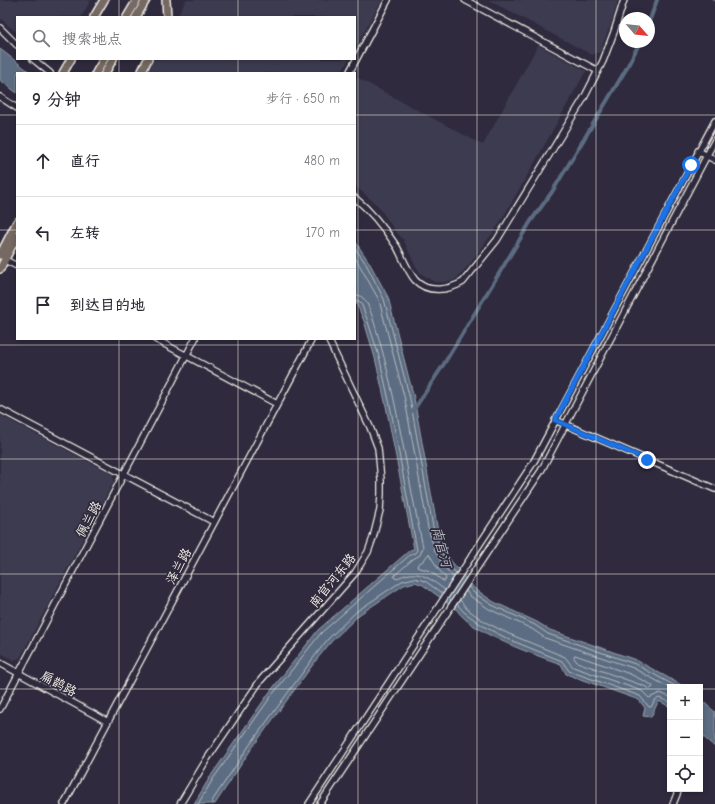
<!DOCTYPE html>
<html lang="zh">
<head>
<meta charset="utf-8">
<style>
	:root { --surface:#fff; --page:#f7f7f7; --text:#2b2b33; --muted:#7c7c81; --line:#e1e1e2 }
	body { margin:0; font-family:"Comic Neue","LXGW WenKai TC",sans-serif; background:var(--page); color:var(--text) }
	.controls { position:absolute; right:12px; bottom:12px; display:grid; overflow:hidden; border-radius:0px; box-shadow:0 2px 6px #0003 }
	.controls button { width:36px; height:36px; display:grid; place-items:center; padding:0; border:0; border-bottom:1px solid var(--line); background:var(--surface); color:var(--text); font:20px sans-serif }
	.compass { position:absolute; left:619px; top:12px; width:36px; height:36px; border-radius:50%; background:var(--surface); box-shadow:0 2px 6px #0003; rotate:118deg }
	.stop { position:absolute; width:12px; height:12px; margin:-9px; border:3px solid #1a73e8; border-radius:50%; background:#fff }
	.stop.end { background:#1a73e8; border-color:#fff; box-shadow:0 1px 4px #0008 }
	.list { margin:0; padding:0; list-style:none }
	h2 { display:flex; justify-content:space-between; align-items:center; height:52px; margin:0; padding:0 16px; font-size:17px }
	h2 small { font-size:13px; font-weight:400; color:var(--muted) }
	.list li { display:grid; grid-template-columns:26px 1fr auto; gap:12px; align-items:center; box-sizing:border-box; height:72px; padding:0 16px; border-top:1px solid var(--line) }
	.list b { display:block; font-size:15px; white-space:nowrap }
	.list em { font-size:13px; font-style:normal; color:var(--muted) }
	.icon { flex:none; width:22px; height:22px; fill:none; stroke:currentColor; stroke-width:2; stroke-linecap:round; stroke-linejoin:round }
	.map { position:relative; flex:none; width:715px; height:804px; overflow:hidden }
	.search { position:absolute; background:var(--surface); box-shadow:0 2px 6px #0003; left:16px; top:16px; width:340px; height:44px; display:flex; align-items:center; gap:10px; box-sizing:border-box; padding:0 14px; border-radius:0px; color:var(--muted); font-size:15px }
	.panel { position:absolute; background:var(--surface); box-shadow:0 2px 6px #0003; left:16px; top:72px; width:340px; height:268px; border-radius:0px }
	.map>svg:first-child { display:block }
</style>
</head>
<body>
<div class="map">
<svg width="715" height="804" viewBox="0 0 715 804">
	<rect width="100%" height="100%" fill="#2f2a3d"/>
	<filter id="ink" filterUnits="userSpaceOnUse"><feTurbulence type="fractalNoise" baseFrequency=".025" numOctaves="2"/><feDisplacementMap in="SourceGraphic" scale="8" xChannelSelector="R" yChannelSelector="G"/><feConvolveMatrix kernelMatrix="1 2 1 2 8 2 1 2 1" color-interpolation-filters="sRGB"/></filter>
	<g filter="url(#ink)">
		<path fill="#3c3a50" d="M 0,0 L 91,0 L 81,17 L 17,17 L 17,33 L 0,18 Z
			M 186,0 L 382,0 L 355,48 L 355,17 L 177,17 Z
			M 488,0 L 618,0 L 612,21 L 600,52 L 592,55 Z
			M 538,45 L 586,71 L 530,171 L 498,226 L 469,265 L 455,280 L 444,282 L 434,282 L 420,273 L 415,265 L 403,239 L 396,232 L 378,206 L 355,186 L 355,79 L 356,77 L 483,145 Z
			M 154,59 L 349,59 L 341,73 L 146,73 Z
			M 0,415 L 114,475 L 113,477 L 114,481 L 20,658 L 14,660 L 0,653 Z"/>
		<path fill="#5b6c82" stroke="#98a1ab" d="M 0,49 L 31,73 L 17,73 L 17,93 L 0,80 Z
			M 355,241 L 369,262 L 388,297 L 414,398 L 437,526 L 443,547 L 451,561 L 475,589 L 494,602 L 537,622 L 550,630 L 636,660 L 685,687 L 670,687 L 670,707 L 661,702 L 658,702 L 651,717 L 643,716 L 645,708 L 639,700 L 566,674 L 561,664 C 535,655 471,633 457,610 L 423,585 L 415,582 L 404,585 L 360,614 L 331,642 L 317,659 L 252,748 L 215,804 L 194,804 L 210,777 L 269,693 L 318,630 L 410,550 L 414,549 L 386,406 L 375,358 L 364,321 L 355,300 Z
			M 700,699 L 715,712 L 715,747 L 700,734 Z"/>
		<g fill="none" stroke-linecap="round" stroke-linejoin="round">
			<path stroke="#b7bcbf" stroke-width="1" d="M 355,248 L 366,264 L 384,299 L 410,399 L 433,527 L 440,548 L 447,563 L 456,573
				M 355,257 L 379,300 L 405,400 L 428,528 L 435,551 L 443,565 L 453,577
				M 355,295 C 358,295 361,296 363,298 C 370,305 374,323 377,332 C 398,402 407,476 423,547 L 420,555 L 413,559 L 395,575 L 394,577 L 396,579 C 417,567 429,578 445,590
				M 429,554 L 439,570 L 446,578 L 445,581 L 443,581 L 430,571 L 417,567 L 418,564 L 423,561 Z
				M 469,587 L 473,592 L 492,605 L 535,625 L 548,634 L 635,664 L 677,687
				M 466,591 L 470,596 L 489,609 L 532,629 L 545,638 L 633,668 L 670,688
				M 460,600 L 467,609 L 485,622 L 509,634 L 565,657 L 573,667 L 642,691 L 649,698 L 660,693 L 670,697
				M 457,604 L 464,612 L 483,626 L 508,639 L 562,661 L 569,671 L 640,696 L 649,707 L 651,707 L 655,700 L 659,698 L 670,702
				M 575,655 L 630,674 L 652,685 L 653,687 L 650,689 L 644,686 L 577,662 L 574,658 Z
				M 198,804 L 213,779 L 272,695 L 321,633 L 411,554 L 415,553 L 417,550 L 390,405 L 379,356 L 367,319 L 361,303 L 359,301 L 355,300
				M 212,804 L 212,801 L 249,746 L 314,657 L 328,639 L 357,611 L 402,581 L 414,578 L 425,581 L 443,594"/>
			<path stroke="#98a1ab" stroke-width="1" d="M 713,0 L 715,1"/>
			<path stroke="#5b6c82" stroke-width="4" d="M 649,22 L 657,0
				M 413,411 L 442,367 L 531,221 L 552,192 L 625,71 L 640,42"/>
			<defs>
				<path id="minor" d="M 465,0 L 598,71
					M 0,28 L 17,45
					M 33,59 L 50,73
					M 349,73 L 388,0
					M 0,97 L 17,108
					M 698,151 L 715,160
					M 355,198 C 372,212 385,229 397,247 C 403,258 407,270 415,280 C 428,294 449,290 463,282 L 497,240 L 584,98 L 603,61 L 614,32 L 624,0
					M 5,260 L 17,266
					M 155,339 L 277,404
					M 0,409 L 214,522
					M 555,420 L 715,489
					M 0,663 L 108,722
					M 0,709 L 195,339
					M 64,804 L 312,339
					M 180,804 L 207,759 L 260,681 L 355,573 L 368,552 L 373,538 L 380,510 L 381,494 L 381,480 L 378,448 L 370,427 L 328,339
					M 309,804 L 533,463 L 715,121
					M 320,804 L 541,471 L 715,140
					M 673,804 L 679,789"/>
				<path id="major" d="M 166,0 L 167,17
					M 94,17 L 104,0
					M 127,17 L 137,0
					M 136,17 L 146,0
					M 63,73 L 71,59
					M 96,73 L 104,59
					M 105,73 L 113,59
					M 141,73 L 148,59
					M 0,255 L 17,222
					M 0,269 L 17,236"/>
			</defs>
			<use href="#minor" stroke="#f4f1e8" stroke-width="8"/>
			<use href="#major" stroke="#f4f1e8" stroke-width="10"/>
			<use href="#minor" stroke="#2f2a3d" stroke-width="5.5"/>
			<use href="#major" stroke="#766964" stroke-width="7"/>
		</g>
	</g>
	<g fill="none" stroke-linecap="round" stroke-linejoin="round" filter="url(#ink)">
		<path stroke="#1a73e8" stroke-width="5" d="M 647,460 L 555,420 L 691,165"/>
	</g>
	<path fill="none" stroke="#f4f1e8" stroke-width="1" stroke-opacity="0.55" d="M 119,0 L 119,17M 238,0 L 238,17M 358,0 L 358,804M 477,0 L 477,804M 596,0 L 596,804M 119,59 L 119,73M 238,59 L 238,73M 0,115 L 17,115M 355,115 L 715,115M 0,230 L 17,230M 355,230 L 715,230M 119,339 L 119,804M 238,339 L 238,804M 0,345 L 715,345M 0,459 L 715,459M 0,574 L 715,574M 0,689 L 670,689M 700,689 L 715,689"/>
	<g text-anchor="middle" stroke-width="3.5" stroke-linejoin="round" paint-order="stroke">
		<g font-size="13" fill="#f4f1e8" stroke="#2f2a3d">
			<text transform="translate(88 519) rotate(-62)" y="5">佩兰路</text>
			<text transform="translate(178 566) rotate(-62)" y="5">泽兰路</text>
			<text transform="translate(332 580) rotate(-51)" y="5">南官河东路</text>
			<text transform="translate(59 683) rotate(29)" y="5">扁鹊路</text>
		</g>
		<g font-size="14" font-style="italic" fill="#afb5ba" stroke="#2f2a3d">
			<text transform="translate(442 547) rotate(75)" y="5">南官河</text>
		</g>
	</g>
</svg>
<div class="controls">
<button>+</button>
<button>−</button>
<button><svg class="icon" aria-label="locate" viewBox="0 0 24 24"><circle cx="12" cy="12" r="6"/><path d="M12 2v4M12 18v4M2 12h4M18 12h4"/></svg></button>
</div>
<svg class="compass" viewBox="-18 -18 36 36"><path d="M0-13l5 13h-10z" fill="#e53935"/><path d="M0 13l5-13h-10z" fill="#7c7c81"/></svg>
<div class="stop" style="left:691px;top:165px"></div>
<div class="stop end" style="left:647px;top:460px"></div>
<div class="search"><svg class="icon" aria-label="search" viewBox="0 0 24 24"><circle cx="10" cy="10" r="6"/><path d="M15 15l6 6"/></svg>搜索地点</div>
<section class="panel">
<h2>9 分钟<small>步行 · 650 m</small></h2>
<ul class="list">
<li><svg class="icon" aria-label="ahead" viewBox="0 0 24 24"><path d="M12 20V5M6 11l6-6 6 6"/></svg><div><b>直行</b></div><em>480 m</em></li>
<li><svg class="icon" aria-label="left" viewBox="0 0 24 24"><path d="M17 20v-9H6M10 6l-5 5 5 5"/></svg><div><b>左转</b></div><em>170 m</em></li>
<li><svg class="icon" aria-label="arrive" viewBox="0 0 24 24"><path d="M6 21V4h12l-3 4 3 4H6"/></svg><div><b>到达目的地</b></div></li>
</ul>
</section>
</div>
</body>
</html>
